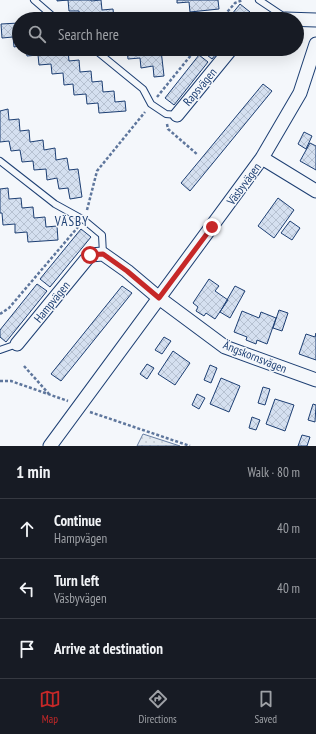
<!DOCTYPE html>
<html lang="en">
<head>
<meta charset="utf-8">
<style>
	:root { --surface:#171b24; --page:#20242c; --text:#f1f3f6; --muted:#9ea1a6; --line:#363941; --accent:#c62828 }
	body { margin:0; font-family:"PT Sans Narrow",sans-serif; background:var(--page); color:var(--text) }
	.stop { position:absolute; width:12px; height:12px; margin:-9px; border:3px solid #c62828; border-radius:50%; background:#fff }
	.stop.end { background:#c62828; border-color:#fff; box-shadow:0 1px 4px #0008 }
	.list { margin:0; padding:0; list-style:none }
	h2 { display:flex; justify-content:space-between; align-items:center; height:52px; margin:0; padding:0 16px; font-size:17px }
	h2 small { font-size:13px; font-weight:400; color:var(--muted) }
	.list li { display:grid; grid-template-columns:26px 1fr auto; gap:12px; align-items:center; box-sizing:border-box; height:60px; padding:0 16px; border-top:1px solid var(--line) }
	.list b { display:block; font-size:15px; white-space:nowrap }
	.list p { margin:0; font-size:13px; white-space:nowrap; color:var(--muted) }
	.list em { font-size:13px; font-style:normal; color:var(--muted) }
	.icon { flex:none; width:22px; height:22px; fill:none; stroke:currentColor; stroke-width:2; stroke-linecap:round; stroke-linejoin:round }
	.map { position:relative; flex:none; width:316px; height:446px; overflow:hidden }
	.search { position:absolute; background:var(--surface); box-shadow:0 4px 16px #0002; left:12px; right:12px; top:12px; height:44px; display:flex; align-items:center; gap:10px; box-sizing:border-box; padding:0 14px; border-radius:22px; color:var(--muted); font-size:15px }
	.sheet { height:232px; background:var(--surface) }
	nav { display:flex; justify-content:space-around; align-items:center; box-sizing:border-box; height:56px; border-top:1px solid var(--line); background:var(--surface); font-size:11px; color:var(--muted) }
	nav a { display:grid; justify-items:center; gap:2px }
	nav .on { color:var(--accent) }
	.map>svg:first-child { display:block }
</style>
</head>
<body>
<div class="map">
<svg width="316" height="446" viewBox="0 0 316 446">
	<defs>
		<pattern id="grass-dots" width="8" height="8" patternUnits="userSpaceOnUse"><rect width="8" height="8" fill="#e3e9f0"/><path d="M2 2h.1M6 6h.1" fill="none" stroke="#c2c9d1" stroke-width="1.8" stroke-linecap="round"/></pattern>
		<pattern id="building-cross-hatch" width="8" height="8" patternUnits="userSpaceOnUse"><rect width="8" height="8" fill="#d5e0f0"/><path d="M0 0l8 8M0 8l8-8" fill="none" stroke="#b6c1d1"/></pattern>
	</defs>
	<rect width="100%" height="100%" fill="#f4f7fb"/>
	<path fill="url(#grass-dots)" stroke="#687fa3" d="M 143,434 L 180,446 L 137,446 Z"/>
	<path fill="url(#building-cross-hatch)" stroke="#1d3f73" d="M 57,0 L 91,0 L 91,1 L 101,0 L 102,10 L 113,9 L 114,19 L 80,19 L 79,11 L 69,11 L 68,0 L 57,1 Z
		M 177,0 L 218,0 L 219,9 L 190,12 L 189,2 L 177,3 Z
		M 240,4 L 250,12 L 244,19 L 228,19 Z
		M 19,23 L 19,46 L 14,47 L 13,37 L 2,38 L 1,24 Z
		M 26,49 L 57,49 L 57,51 L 68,50 L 69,61 L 79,60 L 80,72 L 91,71 L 92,82 L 102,81 L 103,92 L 114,91 L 115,102 L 125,101 L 126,111 L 99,113 L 98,103 L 87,104 L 86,94 L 74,95 L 73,84 L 64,85 L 63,73 L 52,74 L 51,64 L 39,65 L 38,55 L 27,56 Z
		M 127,49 L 148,49 L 148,51 L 161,50 L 164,76 L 154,77 L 153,66 L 141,68 L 140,58 L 128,59 Z
		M 204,49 L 220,49 L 212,59 L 202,51 Z
		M 199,55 L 208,62 L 174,105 L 165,98 Z
		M 263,84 L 272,91 L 190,191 L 181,183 Z
		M 8,109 L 9,120 L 19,119 L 20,131 L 29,130 L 30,142 L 43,140 L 44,150 L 55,148 L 56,160 L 67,158 L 69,170 L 78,169 L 82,197 L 70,199 L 68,188 L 59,189 L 57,178 L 47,180 L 46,169 L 34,170 L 33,161 L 22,162 L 20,150 L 11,151 L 9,141 L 0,142 L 0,111 Z
		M 304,132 L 312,136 L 306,149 L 298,144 Z
		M 310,143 L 316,146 L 316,170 L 300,161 Z
		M 8,188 L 9,199 L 21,198 L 22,208 L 33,207 L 34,218 L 45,217 L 46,227 L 57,226 L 58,240 L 28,242 L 27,232 L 15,233 L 15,224 L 3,225 L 2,213 L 0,213 L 0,189 Z
		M 278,198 L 294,210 L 274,238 L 258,226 Z
		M 290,221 L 300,228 L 292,240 L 281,233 Z
		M 81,229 L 91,237 L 50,287 L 40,279 Z
		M 209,279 L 219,286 L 215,291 L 228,300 L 215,319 L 206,313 L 204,316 L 196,311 L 198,307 L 193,303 Z
		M 37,284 L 47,291 L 6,342 L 0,337 L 0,330 Z
		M 122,286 L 132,293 L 61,381 L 51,374 Z
		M 235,286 L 245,291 L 230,318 L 220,312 Z
		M 279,310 L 288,313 L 282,331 L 273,328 Z
		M 242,311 L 259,318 L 261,312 L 276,318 L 267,344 L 257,340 L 256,344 L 246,340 L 247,337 L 234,332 Z
		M 316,333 L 316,360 L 299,354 L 306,334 L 315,337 Z
		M 164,337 L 171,341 L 162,354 L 155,350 Z
		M 173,351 L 190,363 L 175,385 L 158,374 Z
		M 147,364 L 154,368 L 147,379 L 140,374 Z
		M 210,365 L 217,368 L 211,383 L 204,380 Z
		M 221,378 L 240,386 L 229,412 L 210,404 Z
		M 263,387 L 270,389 L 265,405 L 258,403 Z
		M 197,394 L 205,398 L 199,409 L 192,405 Z
		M 275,399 L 294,405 L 285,431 L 266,424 Z
		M 313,404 L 316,405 L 315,422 L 308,420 Z
		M 252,417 L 260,420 L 256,430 L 249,428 Z
		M 302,435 L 310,437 L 307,446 L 298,446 Z"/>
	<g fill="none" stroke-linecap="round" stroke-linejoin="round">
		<defs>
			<path id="service" d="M 34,0 L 56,19
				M 259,0 L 286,18
				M 94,49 L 143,89 L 151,104 L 166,114 L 177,115
				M 0,161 L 55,204 L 84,220 L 102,235 L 103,254
				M 0,350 L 17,344"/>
			<path id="minor" d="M 285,19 L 316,20
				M 177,115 L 231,49
				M 262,158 L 316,191
				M 17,344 L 90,255 L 103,254 L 127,271 L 159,298 L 225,347 L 316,380
				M 50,446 L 262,158 L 300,93 L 316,44"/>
		</defs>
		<use href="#service" stroke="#1d3f73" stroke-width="8"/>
		<use href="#minor" stroke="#1d3f73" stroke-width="15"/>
		<path stroke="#5e769c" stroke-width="2.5" stroke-dasharray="3 2" stroke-linecap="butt" d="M 221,19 L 235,3 L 243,0
			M 157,97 L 196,49
			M 167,124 L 168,129 L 198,155
			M 87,210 L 97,171 L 145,112
			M 0,314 L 9,308 L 78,227
			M 24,366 L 49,394
			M 0,381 L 11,381 L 68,401
			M 90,412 L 190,446"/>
		<use href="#service" stroke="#f4f7fb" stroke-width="6"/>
		<use href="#minor" stroke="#f4f7fb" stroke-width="13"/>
	</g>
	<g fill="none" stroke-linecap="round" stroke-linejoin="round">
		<path stroke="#c62828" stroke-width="5" d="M 90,255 L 103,254 L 127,271 L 159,298 L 212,227"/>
	</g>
	<g text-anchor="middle" stroke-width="3" stroke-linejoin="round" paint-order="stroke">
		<g font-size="12" fill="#1d3f73" stroke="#f4f7fb">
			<text transform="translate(200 87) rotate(-50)" y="4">Rapsvägen</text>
			<text transform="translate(244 184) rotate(-54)" y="4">Väsbyvägen</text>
			<text transform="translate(52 302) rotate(-51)" y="4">Hampvägen</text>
			<text transform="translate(255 357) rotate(22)" y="4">Ängskornsvägen</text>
		</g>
		<g font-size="13" letter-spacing="1" fill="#1d3f73" stroke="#f4f7fb">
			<text x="72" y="226">VÄSBY</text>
		</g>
	</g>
</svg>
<div class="stop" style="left:90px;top:255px"></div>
<div class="stop end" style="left:212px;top:227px"></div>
<div class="search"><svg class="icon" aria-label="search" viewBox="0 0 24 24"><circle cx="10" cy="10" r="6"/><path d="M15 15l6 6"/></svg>Search here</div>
</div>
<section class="sheet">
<h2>1 min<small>Walk · 80 m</small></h2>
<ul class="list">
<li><svg class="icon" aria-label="ahead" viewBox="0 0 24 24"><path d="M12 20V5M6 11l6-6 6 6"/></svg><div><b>Continue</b><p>Hampvägen</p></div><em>40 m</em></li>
<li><svg class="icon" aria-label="left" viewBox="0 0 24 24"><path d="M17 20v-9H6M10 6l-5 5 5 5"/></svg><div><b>Turn left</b><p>Väsbyvägen</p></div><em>40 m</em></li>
<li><svg class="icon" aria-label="arrive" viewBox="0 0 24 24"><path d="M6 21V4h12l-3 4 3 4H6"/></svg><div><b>Arrive at destination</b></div></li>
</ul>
</section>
<nav>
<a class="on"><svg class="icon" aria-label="map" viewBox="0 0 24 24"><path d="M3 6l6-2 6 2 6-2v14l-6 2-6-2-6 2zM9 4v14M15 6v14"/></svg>Map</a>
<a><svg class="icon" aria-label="directions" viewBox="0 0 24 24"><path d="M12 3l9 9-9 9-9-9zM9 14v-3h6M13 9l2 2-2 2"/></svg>Directions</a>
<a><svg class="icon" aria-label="saved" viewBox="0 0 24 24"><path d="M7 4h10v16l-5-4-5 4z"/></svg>Saved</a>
</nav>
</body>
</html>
